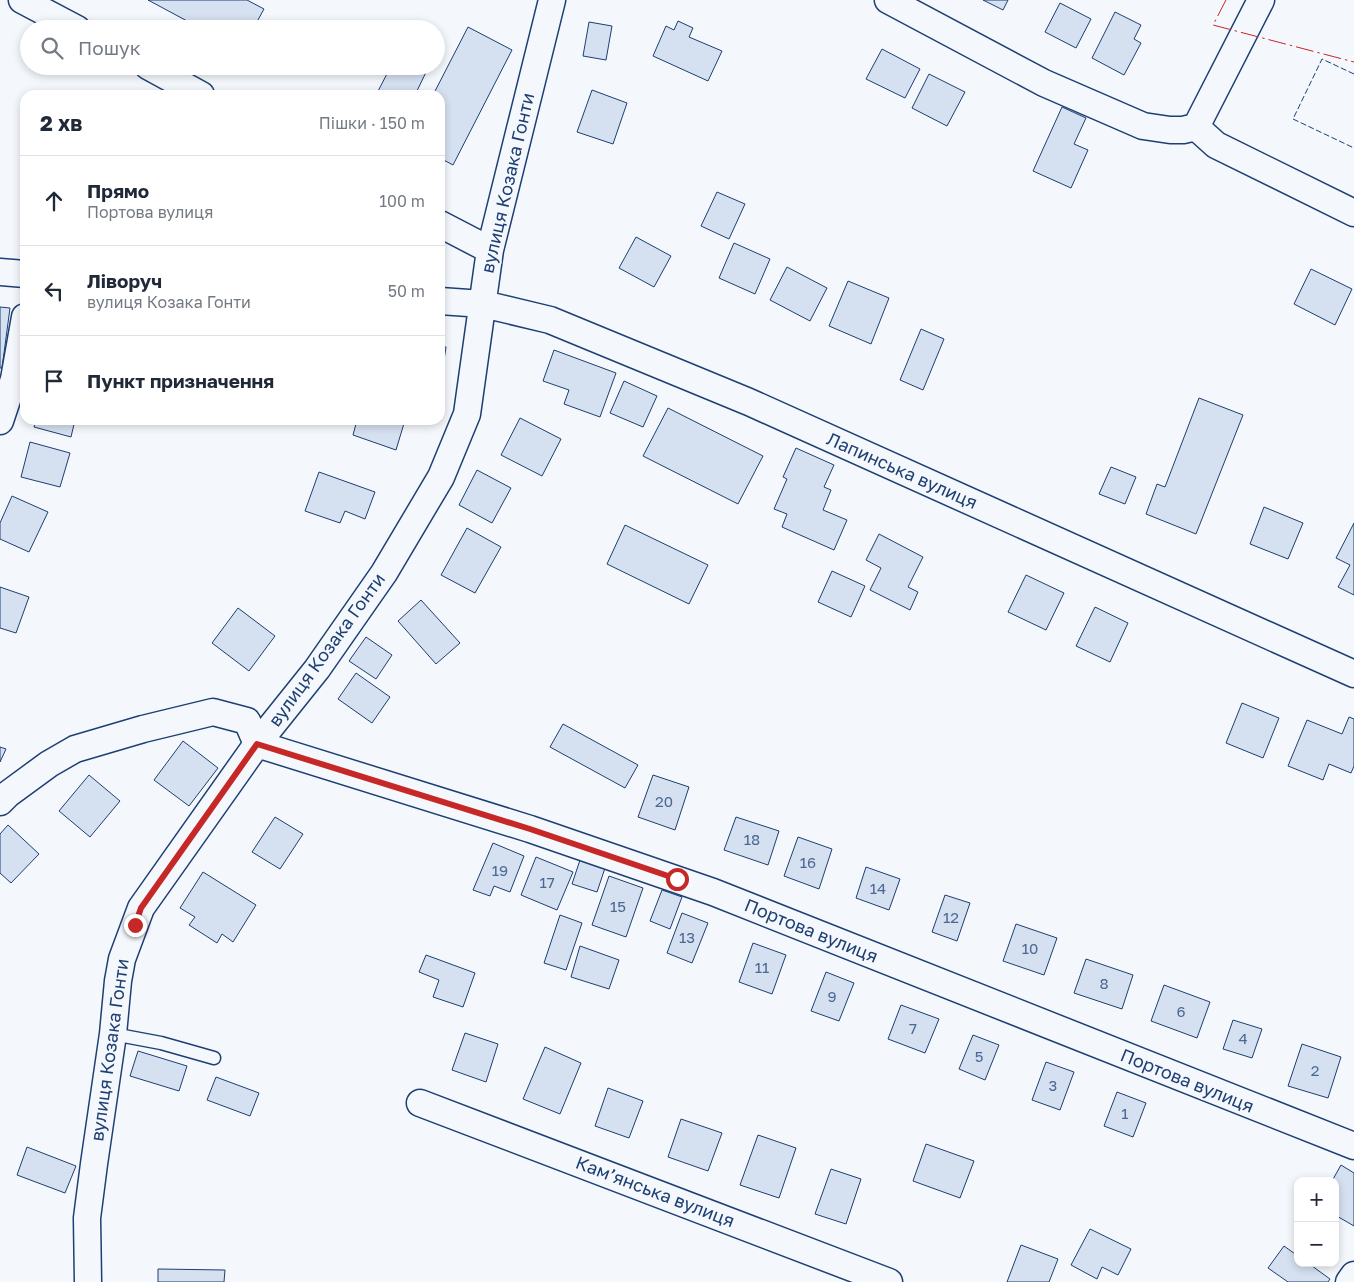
<!DOCTYPE html>
<html lang="uk">
<head>
<meta charset="utf-8">
<style>
	:root { --surface:#fff; --page:#f2f2f3; --text:#1f2937; --muted:#747a83; --line:#e0e1e3 }
	body { margin:0; font-family:"Golos Text",sans-serif; background:var(--page); color:var(--text) }
	.controls { position:absolute; right:15px; bottom:15px; display:grid; overflow:hidden; border-radius:10px; box-shadow:0 2px 8px #0003 }
	.controls button { width:45px; height:45px; display:grid; place-items:center; padding:0; border:0; border-bottom:1px solid var(--line); background:var(--surface); color:var(--text); font:25px sans-serif }
	.stop { position:absolute; width:15px; height:15px; margin:-11px; border:4px solid #c62828; border-radius:50%; background:#fff }
	.stop.end { background:#c62828; border-color:#fff; box-shadow:0 1px 5px #0008 }
	.list { margin:0; padding:0; list-style:none }
	h2 { display:flex; justify-content:space-between; align-items:center; height:65px; margin:0; padding:0 20px; font-size:21px }
	h2 small { font-size:16px; font-weight:400; color:var(--muted) }
	.list li { display:grid; grid-template-columns:32px 1fr auto; gap:15px; align-items:center; box-sizing:border-box; height:90px; padding:0 20px; border-top:1px solid var(--line) }
	.list b { display:block; font-size:19px; white-space:nowrap }
	.list p { margin:0; font-size:16px; white-space:nowrap; color:var(--muted) }
	.list em { font-size:16px; font-style:normal; color:var(--muted) }
	.icon { flex:none; width:28px; height:28px; fill:none; stroke:currentColor; stroke-width:2; stroke-linecap:round; stroke-linejoin:round }
	.map { position:relative; flex:none; width:1354px; height:1282px; overflow:hidden }
	.search { position:absolute; background:var(--surface); box-shadow:0 2px 8px #0003; left:20px; top:20px; width:425px; height:55px; display:flex; align-items:center; gap:12px; box-sizing:border-box; padding:0 18px; border-radius:28px; color:var(--muted); font-size:19px }
	.panel { position:absolute; background:var(--surface); box-shadow:0 2px 8px #0003; left:20px; top:90px; width:425px; height:335px; border-radius:15px }
	.map>svg:first-child { display:block }
</style>
</head>
<body>
<div class="map">
<svg width="1354" height="1282" viewBox="0 0 1354 1282">
	<rect width="100%" height="100%" fill="#f4f7fb"/>
	<path fill="#d5e0f0" stroke="#1d3f73" d="M 148,0 L 247,0 L 264,9 L 253,29 L 202,29 Z
		M 983,0 L 1008,0 L 1003,10 Z
		M 1060,3 L 1091,19 L 1076,48 L 1045,32 Z
		M 1115,12 L 1141,25 L 1134,39 L 1141,43 L 1124,75 L 1092,58 Z
		M 678,21 L 693,28 L 689,37 L 722,51 L 708,81 L 653,56 L 666,26 L 674,30 Z
		M 589,22 L 612,26 L 606,60 L 583,56 Z
		M 468,27 L 512,50 L 453,165 L 440,158 L 440,95 L 433,95 Z
		M 882,49 L 920,69 L 905,98 L 866,79 Z
		M 391,66 L 429,66 L 415,95 L 376,95 Z
		M 929,74 L 965,92 L 947,126 L 912,108 Z
		M 592,90 L 627,103 L 613,144 L 577,132 Z
		M 1062,107 L 1086,118 L 1074,144 L 1088,150 L 1071,188 L 1033,171 Z
		M 717,192 L 745,204 L 729,239 L 701,226 Z
		M 636,237 L 671,256 L 654,287 L 619,268 Z
		M 734,243 L 770,259 L 755,294 L 719,278 Z
		M 787,267 L 827,288 L 810,321 L 770,300 Z
		M 1311,269 L 1352,289 L 1335,325 L 1294,304 Z
		M 848,281 L 889,298 L 871,344 L 829,326 Z
		M 0,307 L 10,308 L 2,368 L 0,368 Z
		M 921,329 L 944,339 L 923,390 L 900,380 Z
		M 440,346 L 446,347 L 440,387 Z
		M 554,350 L 616,373 L 600,417 L 564,404 L 569,390 L 543,381 Z
		M 624,381 L 657,396 L 643,427 L 610,413 Z
		M 1199,398 L 1243,415 L 1196,534 L 1146,514 L 1157,484 L 1165,487 Z
		M 668,408 L 763,456 L 738,504 L 643,456 Z
		M 520,418 L 561,439 L 542,476 L 501,455 Z
		M 36,420 L 75,420 L 71,437 L 34,427 Z
		M 357,420 L 405,420 L 396,450 L 353,435 Z
		M 30,442 L 70,453 L 60,487 L 21,477 Z
		M 796,448 L 834,465 L 824,487 L 831,490 L 823,510 L 847,520 L 834,550 L 782,527 L 787,514 L 774,509 L 787,479 L 783,477 Z
		M 1111,467 L 1136,477 L 1125,504 L 1099,494 Z
		M 477,470 L 511,488 L 492,523 L 459,505 Z
		M 319,472 L 375,492 L 365,519 L 345,511 L 340,523 L 305,511 Z
		M 12,496 L 48,512 L 29,552 L 0,539 L 0,523 Z
		M 1264,507 L 1303,523 L 1288,559 L 1250,544 Z
		M 1354,523 L 1354,595 L 1338,587 L 1350,565 L 1336,558 Z
		M 625,525 L 708,565 L 689,604 L 607,564 Z
		M 467,528 L 501,547 L 475,593 L 441,575 Z
		M 879,534 L 923,557 L 908,587 L 918,592 L 910,610 L 870,590 L 881,568 L 866,560 Z
		M 832,571 L 865,586 L 851,617 L 818,602 Z
		M 1026,575 L 1064,593 L 1046,630 L 1008,612 Z
		M 0,587 L 29,597 L 16,633 L 0,628 Z
		M 421,600 L 460,643 L 436,664 L 398,621 Z
		M 1095,607 L 1128,623 L 1110,662 L 1076,646 Z
		M 238,608 L 275,636 L 249,671 L 212,643 Z
		M 366,637 L 392,655 L 376,679 L 349,661 Z
		M 356,673 L 390,697 L 372,723 L 338,699 Z
		M 1242,703 L 1279,718 L 1263,758 L 1226,743 Z
		M 1349,717 L 1354,719 L 1354,766 L 1351,773 L 1329,764 L 1323,780 L 1288,766 L 1307,720 L 1342,734 Z
		M 563,724 L 638,765 L 625,788 L 550,747 Z
		M 183,741 L 218,768 L 189,806 L 154,780 Z
		M 0,747 L 6,749 L 0,762 Z
		M 89,775 L 120,801 L 90,837 L 59,811 Z
		M 653,775 L 689,787 L 675,830 L 638,817 Z
		M 275,817 L 303,834 L 280,869 L 252,852 Z
		M 736,817 L 779,831 L 768,865 L 724,850 Z
		M 8,825 L 39,854 L 11,883 L 0,873 L 0,834 Z
		M 798,837 L 832,849 L 819,889 L 784,876 Z
		M 493,843 L 524,856 L 510,892 L 494,886 L 490,896 L 473,890 Z
		M 536,857 L 573,872 L 557,910 L 521,895 Z
		M 581,857 L 606,865 L 597,892 L 572,884 Z
		M 866,867 L 900,879 L 889,910 L 856,898 Z
		M 203,872 L 256,905 L 233,942 L 222,934 L 217,943 L 189,925 L 195,917 L 180,908 Z
		M 609,876 L 643,888 L 626,937 L 592,925 Z
		M 662,890 L 682,897 L 670,929 L 650,921 Z
		M 945,895 L 970,903 L 957,941 L 932,932 Z
		M 682,913 L 708,923 L 692,963 L 667,953 Z
		M 560,915 L 582,923 L 566,970 L 544,963 Z
		M 1016,924 L 1057,938 L 1044,975 L 1003,961 Z
		M 753,943 L 786,955 L 772,994 L 739,982 Z
		M 580,946 L 619,960 L 609,989 L 571,977 Z
		M 426,955 L 475,973 L 463,1007 L 433,997 L 439,980 L 419,972 Z
		M 1086,959 L 1133,975 L 1122,1009 L 1074,993 Z
		M 826,972 L 854,983 L 839,1021 L 811,1011 Z
		M 1164,985 L 1210,1002 L 1197,1038 L 1151,1021 Z
		M 901,1005 L 939,1019 L 925,1053 L 888,1039 Z
		M 1233,1020 L 1262,1029 L 1252,1058 L 1223,1049 Z
		M 465,1033 L 498,1044 L 486,1082 L 452,1070 Z
		M 973,1035 L 999,1045 L 985,1080 L 959,1069 Z
		M 1302,1044 L 1341,1057 L 1328,1098 L 1288,1086 Z
		M 545,1047 L 581,1063 L 560,1114 L 523,1099 Z
		M 138,1051 L 187,1066 L 179,1091 L 130,1076 Z
		M 1046,1062 L 1074,1072 L 1060,1110 L 1032,1100 Z
		M 216,1077 L 259,1093 L 250,1116 L 207,1100 Z
		M 608,1088 L 643,1101 L 629,1138 L 595,1126 Z
		M 1117,1092 L 1146,1103 L 1133,1137 L 1104,1126 Z
		M 681,1119 L 722,1133 L 708,1171 L 668,1157 Z
		M 758,1135 L 796,1148 L 779,1198 L 740,1185 Z
		M 926,1144 L 974,1161 L 960,1198 L 913,1181 Z
		M 27,1147 L 76,1166 L 65,1193 L 17,1175 Z
		M 1341,1165 L 1354,1173 L 1354,1226 L 1335,1215 L 1335,1181 L 1332,1181 Z
		M 831,1169 L 861,1179 L 846,1224 L 815,1214 Z
		M 1090,1229 L 1131,1249 L 1118,1275 L 1102,1267 L 1097,1279 L 1071,1265 Z
		M 1021,1245 L 1058,1259 L 1049,1282 L 1007,1282 Z
		M 1284,1246 L 1298,1256 L 1298,1263 L 1308,1263 L 1330,1279 L 1328,1282 L 1288,1282 L 1268,1268 Z
		M 158,1269 L 225,1270 L 224,1282 L 158,1282 Z"/>
	<g fill="none" stroke-linecap="round" stroke-linejoin="round">
		<defs>
			<path id="lane" d="M 113,1034 L 161,1043 L 214,1058"/>
			<path id="street" d="M 22,0 L 77,29
				M 888,0 L 1044,83 L 1143,126 L 1170,130 L 1183,130 L 1196,127 L 1216,145 L 1354,213
				M 148,66 L 201,95
				M 1196,127 L 1261,0
				M 440,224 L 490,250
				M 0,272 L 25,274
				M 440,301 L 483,304 L 550,320 L 749,402 L 1354,674
				M 0,421 L 14,379 L 25,317
				M 0,802 L 8,794 L 49,764 L 75,749 L 143,729 L 213,712 L 247,721 L 257,744 L 530,829 L 713,892 L 1354,1146
				M 420,1103 L 889,1282
				M 88,1282 L 87,1218 L 94,1164 L 113,1034 L 118,981 L 122,959 L 141,908 L 257,744 L 317,669 L 384,573 L 441,477 L 467,414 L 490,250 L 552,0
				M 1349,1282 L 1354,1275"/>
		</defs>
		<use href="#lane" stroke="#1d3f73" stroke-width="15"/>
		<use href="#street" stroke="#1d3f73" stroke-width="29"/>
		<use href="#lane" stroke="#f4f7fb" stroke-width="12"/>
		<use href="#street" stroke="#f4f7fb" stroke-width="26"/>
		<path stroke="#1d3f73" stroke-width="1" stroke-dasharray="6 2.5" stroke-linecap="butt" d="M 1354,74 L 1322,59 L 1293,119 L 1354,148"/>
		<path stroke="#c62828" stroke-width="1" stroke-dasharray="18 4 2.5 4" stroke-linecap="butt" d="M 1226,0 L 1213,25 L 1354,62"/>
	</g>
	<g fill="none" stroke-linecap="round" stroke-linejoin="round">
		<path stroke="#c62828" stroke-width="6" d="M 135,925 L 141,908 L 257,744 L 530,829 L 677,879"/>
	</g>
	<g text-anchor="middle" stroke-width="4" stroke-linejoin="round" paint-order="stroke">
		<g font-size="15" fill="#4b6792">
			<text x="664" y="807">20</text>
			<text x="752" y="845">18</text>
			<text x="808" y="868">16</text>
			<text x="500" y="876">19</text>
			<text x="547" y="888">17</text>
			<text x="878" y="894">14</text>
			<text x="618" y="912">15</text>
			<text x="951" y="923">12</text>
			<text x="687" y="943">13</text>
			<text x="1030" y="954">10</text>
			<text x="762" y="973">11</text>
			<text x="1104" y="989">8</text>
			<text x="832" y="1002">9</text>
			<text x="1181" y="1017">6</text>
			<text x="913" y="1034">7</text>
			<text x="1243" y="1044">4</text>
			<text x="979" y="1062">5</text>
			<text x="1315" y="1076">2</text>
			<text x="1053" y="1091">3</text>
			<text x="1125" y="1119">1</text>
		</g>
		<g font-size="18" fill="#1d3f73" stroke="#f4f7fb">
			<text transform="translate(508 183) rotate(-77)" y="6">вулиця Козака Гонти</text>
			<text transform="translate(902 471) rotate(24)" y="6">Лапинська вулиця</text>
			<text transform="translate(327 650) rotate(-54)" y="6">вулиця Козака Гонти</text>
			<text transform="translate(811 931) rotate(22)" y="6">Портова вулиця</text>
			<text transform="translate(110 1050) rotate(-82)" y="6">вулиця Козака Гонти</text>
			<text transform="translate(1187 1081) rotate(22)" y="6">Портова вулиця</text>
			<text transform="translate(655 1192) rotate(21)" y="6">Камʼянська вулиця</text>
		</g>
	</g>
</svg>
<div class="controls">
<button>+</button>
<button>−</button>
</div>
<div class="stop" style="left:677px;top:879px"></div>
<div class="stop end" style="left:135px;top:925px"></div>
<div class="search"><svg class="icon" aria-label="search" viewBox="0 0 24 24"><circle cx="10" cy="10" r="6"/><path d="M15 15l6 6"/></svg>Пошук</div>
<section class="panel">
<h2>2 хв<small>Пішки · 150 m</small></h2>
<ul class="list">
<li><svg class="icon" aria-label="ahead" viewBox="0 0 24 24"><path d="M12 20V5M6 11l6-6 6 6"/></svg><div><b>Прямо</b><p>Портова вулиця</p></div><em>100 m</em></li>
<li><svg class="icon" aria-label="left" viewBox="0 0 24 24"><path d="M17 20v-9H6M10 6l-5 5 5 5"/></svg><div><b>Ліворуч</b><p>вулиця Козака Гонти</p></div><em>50 m</em></li>
<li><svg class="icon" aria-label="arrive" viewBox="0 0 24 24"><path d="M6 21V4h12l-3 4 3 4H6"/></svg><div><b>Пункт призначення</b></div></li>
</ul>
</section>
</div>
</body>
</html>
